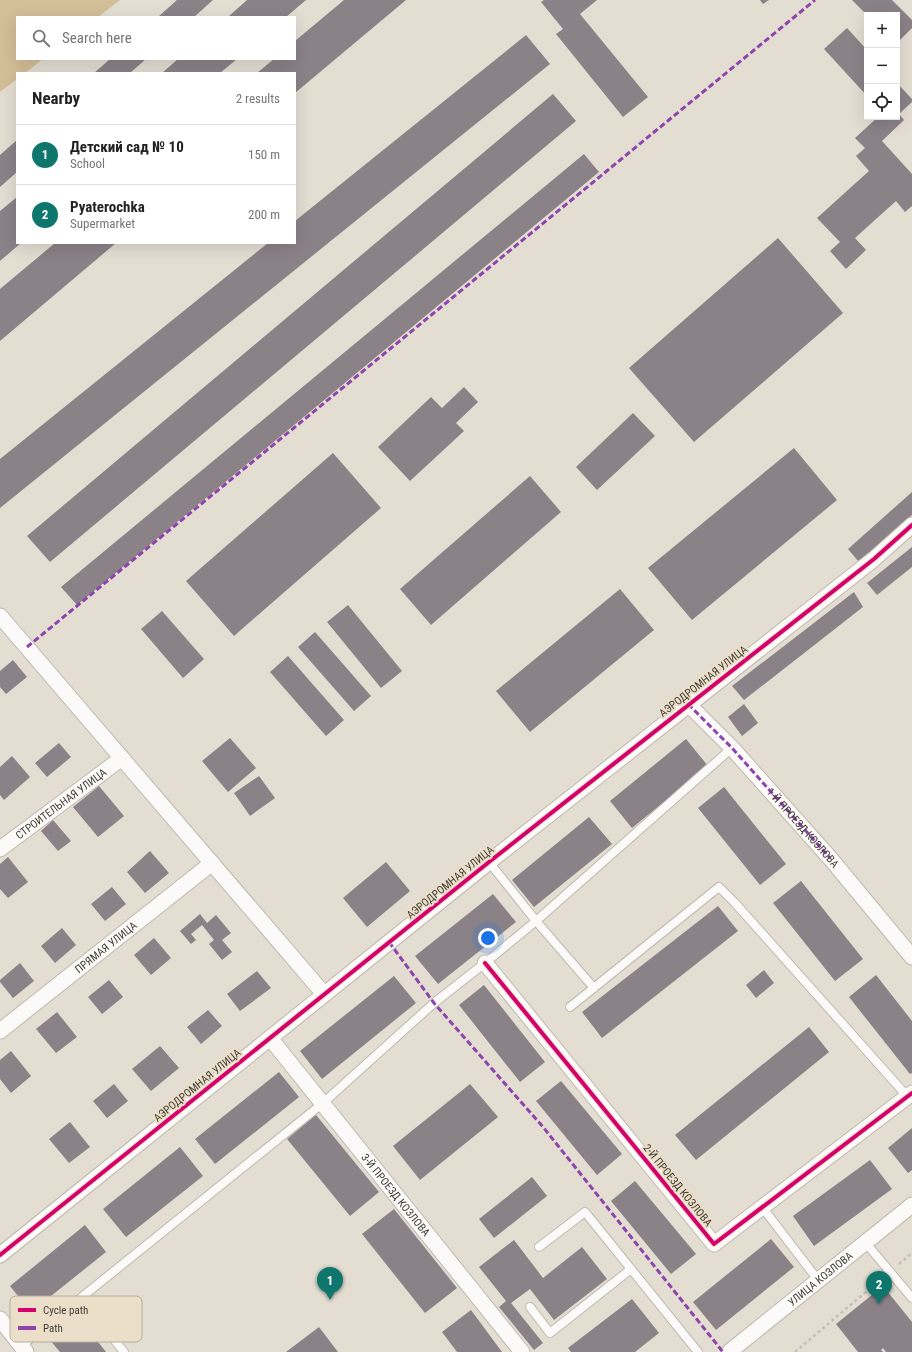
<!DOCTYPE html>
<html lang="en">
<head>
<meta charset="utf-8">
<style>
	:root { --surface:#fff; --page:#f6f6f6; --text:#222; --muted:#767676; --line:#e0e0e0; --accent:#0f766e }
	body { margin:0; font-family:"Roboto Condensed",sans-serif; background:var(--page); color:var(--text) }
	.controls { position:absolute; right:12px; top:12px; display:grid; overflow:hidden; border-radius:0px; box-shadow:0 4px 16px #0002 }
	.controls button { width:36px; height:36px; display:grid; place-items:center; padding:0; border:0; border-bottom:1px solid var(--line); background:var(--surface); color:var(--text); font:20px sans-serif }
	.you { position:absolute; left:488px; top:938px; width:14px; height:14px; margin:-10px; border:3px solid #fff; border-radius:50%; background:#1a73e8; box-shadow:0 0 0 6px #1a73e833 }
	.badge { display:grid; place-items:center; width:26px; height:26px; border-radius:50%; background:var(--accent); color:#fff; font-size:13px; font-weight:700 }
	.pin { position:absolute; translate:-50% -33px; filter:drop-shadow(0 1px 2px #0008) }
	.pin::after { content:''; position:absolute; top:21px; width:14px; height:12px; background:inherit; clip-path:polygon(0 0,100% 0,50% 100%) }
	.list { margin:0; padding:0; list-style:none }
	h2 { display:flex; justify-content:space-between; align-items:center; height:52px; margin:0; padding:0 16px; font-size:17px }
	h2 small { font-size:13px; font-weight:400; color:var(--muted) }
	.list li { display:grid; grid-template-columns:26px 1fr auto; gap:12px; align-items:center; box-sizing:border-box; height:60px; padding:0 16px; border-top:1px solid var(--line) }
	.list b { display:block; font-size:15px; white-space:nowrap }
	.list p { margin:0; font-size:13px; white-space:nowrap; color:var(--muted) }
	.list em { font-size:13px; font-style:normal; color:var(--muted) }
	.icon { flex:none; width:22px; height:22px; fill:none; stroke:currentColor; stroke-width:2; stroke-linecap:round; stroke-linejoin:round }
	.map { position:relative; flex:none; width:912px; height:1352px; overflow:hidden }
	.search { position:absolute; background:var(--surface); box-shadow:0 4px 16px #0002; left:16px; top:16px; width:280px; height:44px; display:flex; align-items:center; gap:10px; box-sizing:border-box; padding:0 14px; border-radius:0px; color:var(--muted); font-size:15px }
	.panel { position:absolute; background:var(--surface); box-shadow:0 4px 16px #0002; left:16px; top:72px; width:280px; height:172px; border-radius:0px }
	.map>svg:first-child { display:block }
</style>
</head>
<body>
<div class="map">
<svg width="912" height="1352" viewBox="0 0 912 1352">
	<rect width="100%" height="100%" fill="#e3ddd2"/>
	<path fill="#d2be97" d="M 0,0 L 120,0 L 98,17 L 17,17 L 17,59 L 43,59 L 25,73 L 17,73 L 17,79 L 0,92 Z"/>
	<path fill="#8a8287" d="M 177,0 L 213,0 L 194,17 L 158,17 Z
		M 247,0 L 306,0 L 286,17 L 228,17 Z
		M 344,0 L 406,0 L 295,93 L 295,73 L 257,73 L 274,59 L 295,59 L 295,41 Z
		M 544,0 L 597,0 L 580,14 L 648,97 L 623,117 L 556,34 L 563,29 L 541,2 Z
		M 760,0 L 769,0 L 763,4 Z
		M 852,0 L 892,0 L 912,20 L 912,28 L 897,43 L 897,15 L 867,15 Z
		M 847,28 L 867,50 L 867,96 L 824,49 Z
		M 526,35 L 550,64 L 0,508 L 0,459 L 268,243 L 295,243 L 295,221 Z
		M 110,59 L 146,59 L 130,73 L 94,73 Z
		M 178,59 L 237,59 L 220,73 L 162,73 Z
		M 897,83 L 912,99 L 912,102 L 899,114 L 904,120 L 882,141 L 912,174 L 912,206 L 905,212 L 896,201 L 855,238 L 866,250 L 846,269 L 830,251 L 840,242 L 817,218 L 869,171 L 856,156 L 865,148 L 855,138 L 878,117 L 897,117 Z
		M 553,94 L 576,121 L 50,562 L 27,536 Z
		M 17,140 L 17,172 L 0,187 L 0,155 Z
		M 584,154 L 599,172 L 77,605 L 61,587 Z
		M 17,197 L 17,243 L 21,243 L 0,261 L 0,211 Z
		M 778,238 L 843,313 L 694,442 L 629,368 Z
		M 55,243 L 116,243 L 0,341 L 0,289 Z
		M 464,387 L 478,402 L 456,423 L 464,431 L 410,481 L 378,447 L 431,397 L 442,408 Z
		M 633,413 L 655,436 L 597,490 L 576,467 Z
		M 794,448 L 837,500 L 692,620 L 648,568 Z
		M 333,453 L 381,508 L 234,636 L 186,581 Z
		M 530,476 L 561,512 L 431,625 L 400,589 Z
		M 912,492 L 912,515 L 859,562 L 848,549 Z
		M 912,547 L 912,567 L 877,595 L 867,583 Z
		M 620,589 L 654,630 L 530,732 L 496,691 Z
		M 854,592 L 863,607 L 744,700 L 732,686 Z
		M 348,605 L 402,671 L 381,688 L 327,622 Z
		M 162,611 L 204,659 L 183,678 L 141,629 Z
		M 315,632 L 371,696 L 354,711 L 298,647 Z
		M 288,656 L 344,720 L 326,736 L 270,672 Z
		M 13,660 L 27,677 L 6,694 L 0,687 L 0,671 Z
		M 744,704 L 758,723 L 742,736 L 728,717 Z
		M 230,738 L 256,768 L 228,792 L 202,761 Z
		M 686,739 L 708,766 L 632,828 L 610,801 Z
		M 59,743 L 71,757 L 47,777 L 35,763 Z
		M 12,756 L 30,777 L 4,800 L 0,795 L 0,767 Z
		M 259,776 L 275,798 L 250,816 L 234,793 Z
		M 99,786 L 124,816 L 98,837 L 73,807 Z
		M 724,787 L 786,864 L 760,885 L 698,808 Z
		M 589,817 L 612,844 L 534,907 L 512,880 Z
		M 53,820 L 71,841 L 58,851 L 41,831 Z
		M 150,851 L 169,873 L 145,893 L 127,872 Z
		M 8,857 L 28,882 L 8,898 L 0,889 L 0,864 Z
		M 386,862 L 410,891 L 367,927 L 343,898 Z
		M 801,881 L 863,959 L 835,981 L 773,903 Z
		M 112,887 L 126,904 L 105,921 L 91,904 Z
		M 493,894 L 516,922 L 438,984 L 415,956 Z
		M 718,906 L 738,931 L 602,1038 L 582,1012 Z
		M 200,914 L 207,923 L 216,915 L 231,933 L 222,940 L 232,952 L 222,960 L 209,944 L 214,940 L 202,925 L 191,934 L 196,940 L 191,944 L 180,931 Z
		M 62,928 L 76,945 L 55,963 L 41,946 Z
		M 154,938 L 171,958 L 151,975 L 134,955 Z
		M 20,963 L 34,981 L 13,998 L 0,982 L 0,980 Z
		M 764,970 L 774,983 L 756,998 L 746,985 Z
		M 257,971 L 271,988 L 240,1011 L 227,994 Z
		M 876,975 L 912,1021 L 912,1073 L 910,1074 L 849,997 Z
		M 394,976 L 416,1003 L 322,1079 L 300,1051 Z
		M 109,980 L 123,997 L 102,1014 L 88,997 Z
		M 484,985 L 545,1062 L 520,1082 L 459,1005 Z
		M 208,1010 L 222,1026 L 201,1044 L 187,1027 Z
		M 57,1012 L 77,1037 L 56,1053 L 36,1029 Z
		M 809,1027 L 829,1052 L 696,1160 L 675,1135 Z
		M 160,1046 L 179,1068 L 151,1091 L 132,1069 Z
		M 11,1051 L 31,1076 L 11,1093 L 0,1079 L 0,1060 Z
		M 279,1072 L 299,1097 L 215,1164 L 195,1139 Z
		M 561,1081 L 622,1154 L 597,1175 L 536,1101 Z
		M 114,1084 L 128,1101 L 107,1118 L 93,1101 Z
		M 470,1084 L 498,1117 L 420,1180 L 393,1146 Z
		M 316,1115 L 379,1192 L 350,1216 L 287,1139 Z
		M 70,1122 L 90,1147 L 69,1163 L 49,1139 Z
		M 912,1128 L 912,1170 L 908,1173 L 888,1148 Z
		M 180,1147 L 203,1176 L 126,1237 L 103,1209 Z
		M 870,1160 L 892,1189 L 814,1246 L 793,1216 Z
		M 532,1177 L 547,1196 L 494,1238 L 479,1219 Z
		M 635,1181 L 696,1254 L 671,1274 L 611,1201 Z
		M 394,1209 L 457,1288 L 425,1313 L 362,1234 Z
		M 85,1225 L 106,1252 L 31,1312 L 10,1286 Z
		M 771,1239 L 794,1267 L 716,1330 L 693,1302 Z
		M 514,1240 L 543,1278 L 582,1247 L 607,1279 L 554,1320 L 530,1289 L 511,1303 L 543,1343 L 534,1350 L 499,1307 L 506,1301 L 479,1267 Z
		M 883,1286 L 912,1322 L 912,1352 L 886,1352 L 883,1348 L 881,1350 L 883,1352 L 858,1352 L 836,1324 Z
		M 632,1299 L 659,1333 L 635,1352 L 571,1352 L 568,1348 Z
		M 73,1310 L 106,1352 L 60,1352 L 44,1333 Z
		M 471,1310 L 502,1352 L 457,1352 L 442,1332 Z
		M 319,1327 L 338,1352 L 286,1352 Z"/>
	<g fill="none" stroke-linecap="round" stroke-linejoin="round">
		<defs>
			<path id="service" d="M 489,862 L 536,921 L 594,988
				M 570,1007 L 719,887 L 735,903 L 907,1096
				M 762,1207 L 818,1280
				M 865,1242 L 912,1298
				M 539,1247 L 585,1212 L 698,1352
				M 81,1298 L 124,1352
				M 530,1307 L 550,1333 L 631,1269
				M 21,1346 L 323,1103 L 434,1003 L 485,963 L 536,921 L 732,748"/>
			<g id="minor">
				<path d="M 0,616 L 324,994"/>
				<path id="s1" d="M 688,704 L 732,748 L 830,858 L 912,957"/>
				<path id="s2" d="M 0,849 L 122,758"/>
				<path d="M 485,963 L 714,1244 L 912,1093"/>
				<path id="s3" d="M 0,1031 L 212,863"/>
				<path id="s4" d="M 270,1038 L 522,1352"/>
				<path d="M 0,1255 L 489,862 L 874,559 L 912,525"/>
				<path d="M 0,1319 L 26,1352"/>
				<path id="s5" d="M 729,1352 L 912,1205"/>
			</g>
		</defs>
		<use href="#service" stroke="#beb9b0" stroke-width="10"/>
		<use href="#minor" stroke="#beb9b0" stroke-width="17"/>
		<path stroke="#c1bebb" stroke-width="2.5" stroke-dasharray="3 3" stroke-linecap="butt" d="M 899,1264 L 912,1253
			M 795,1352 L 880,1280"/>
		<use href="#service" stroke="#fbfaf8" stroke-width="8"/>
		<use href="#minor" stroke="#fbfaf8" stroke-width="15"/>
		<path stroke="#8e44ad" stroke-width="3" stroke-dasharray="6 3" stroke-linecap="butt" d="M 27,647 L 815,0
			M 688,704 L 732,748 L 830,858
			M 389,942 L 434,1003 L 543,1127 L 723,1352"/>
		<defs>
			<path id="cycleway" d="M 485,963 L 714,1244 L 912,1093
				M 0,1255 L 489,862 L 874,559 L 912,525"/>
		</defs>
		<use href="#cycleway" stroke="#ebdfca" stroke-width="6"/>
		<use href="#cycleway" stroke="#d6006c" stroke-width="4"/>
	</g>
	<g text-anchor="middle" stroke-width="4" stroke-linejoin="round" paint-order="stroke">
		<g font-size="11" fill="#403c33" stroke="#ebdfca">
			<text transform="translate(703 681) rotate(-38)" y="4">АЭРОДРОМНАЯ УЛИЦА</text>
			<text dy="4" stroke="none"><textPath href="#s2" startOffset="76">СТРОИТЕЛЬНАЯ УЛИЦА</textPath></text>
			<text dy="4" stroke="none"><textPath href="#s1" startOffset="169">1-Й ПРОЕЗД КОЗЛОВА</textPath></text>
			<text transform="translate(450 882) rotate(-39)" y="4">АЭРОДРОМНАЯ УЛИЦА</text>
			<text dy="4" stroke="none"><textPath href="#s3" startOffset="135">ПРЯМАЯ УЛИЦА</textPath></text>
			<text transform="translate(197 1085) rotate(-39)" y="4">АЭРОДРОМНАЯ УЛИЦА</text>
			<text transform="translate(678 1185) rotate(51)" y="4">2-Й ПРОЕЗД КОЗЛОВА</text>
			<text dy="4" stroke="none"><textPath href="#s4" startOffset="201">3-Й ПРОЕЗД КОЗЛОВА</textPath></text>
			<text dy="4" stroke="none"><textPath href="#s5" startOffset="117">УЛИЦА КОЗЛОВА</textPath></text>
		</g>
	</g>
	<rect x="10" y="1296" width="132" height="46" rx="6" fill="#ebdfca" stroke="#b8ae9d" stroke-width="1"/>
	<rect x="18" y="1308" width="18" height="4" fill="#d6006c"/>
	<rect x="18" y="1326" width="18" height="4" fill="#8e44ad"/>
	<g font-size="11" fill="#403c33">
		<text x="43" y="1314">Cycle path</text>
		<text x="43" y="1332">Path</text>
	</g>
</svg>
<div class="controls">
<button>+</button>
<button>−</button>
<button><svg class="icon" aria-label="locate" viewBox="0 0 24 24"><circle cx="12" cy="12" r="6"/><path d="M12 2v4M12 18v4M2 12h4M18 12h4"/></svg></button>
</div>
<div class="you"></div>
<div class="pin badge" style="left:330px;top:1300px">1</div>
<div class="pin badge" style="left:879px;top:1304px">2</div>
<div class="search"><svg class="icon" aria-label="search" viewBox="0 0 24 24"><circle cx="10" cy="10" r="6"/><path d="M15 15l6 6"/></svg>Search here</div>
<section class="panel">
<h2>Nearby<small>2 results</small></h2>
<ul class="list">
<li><span class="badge">1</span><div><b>Детский сад № 10</b><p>School</p></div><em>150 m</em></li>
<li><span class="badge">2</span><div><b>Pyaterochka</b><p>Supermarket</p></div><em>200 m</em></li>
</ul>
</section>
</div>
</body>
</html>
